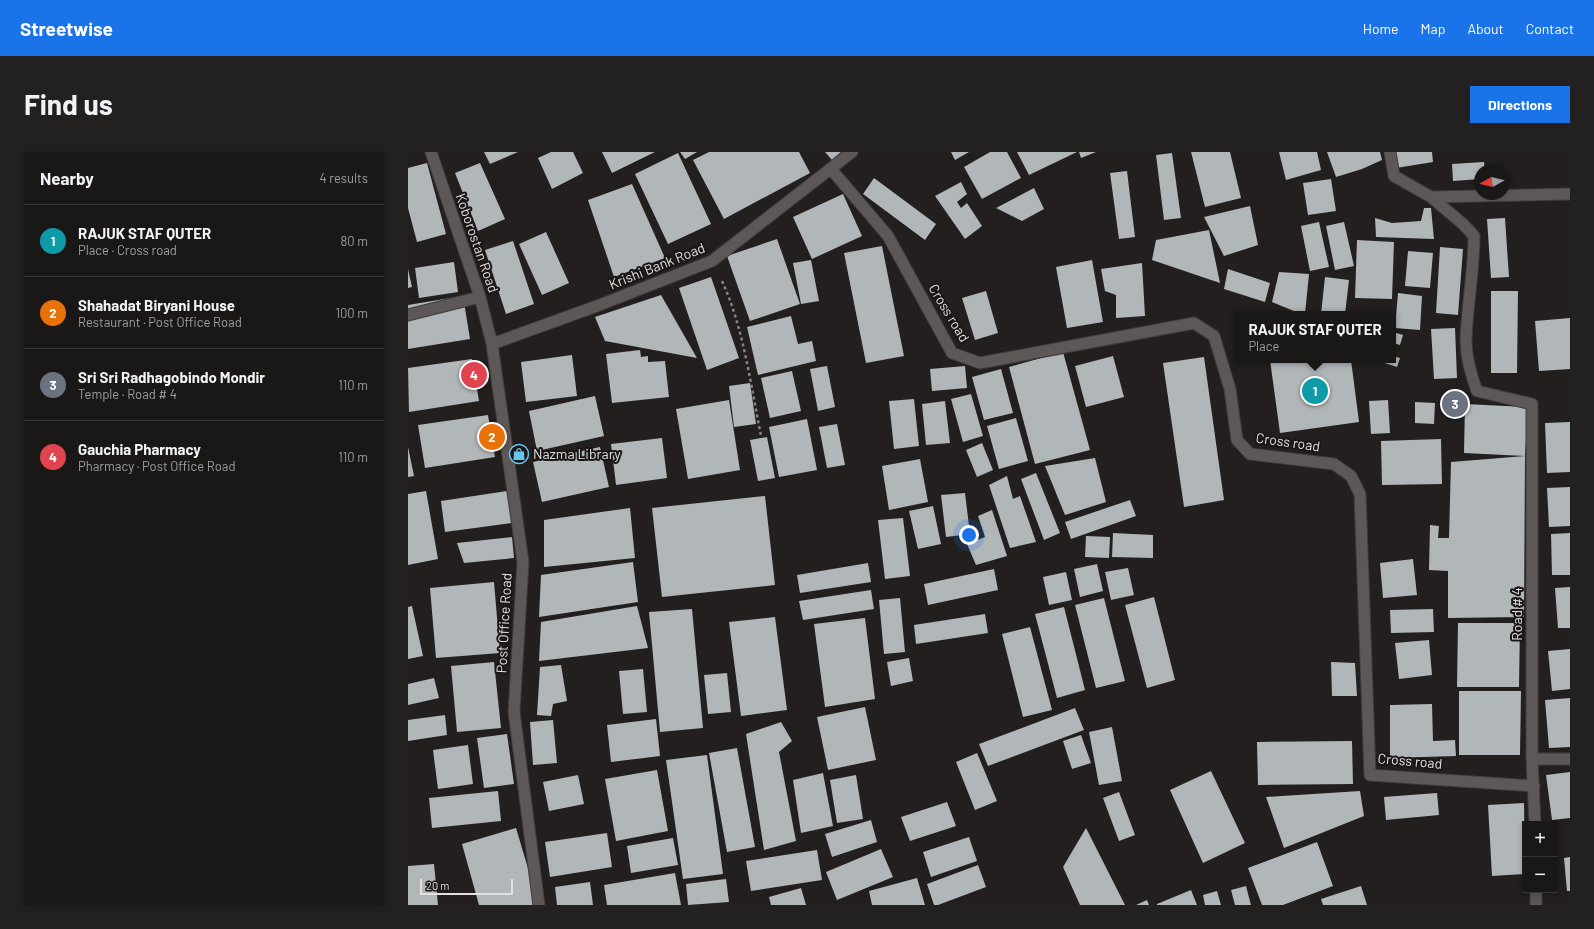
<!DOCTYPE html>
<html lang="en">
<head>
<meta charset="utf-8">
<style>
	:root { --surface:#1a1717; --page:#232020; --text:#f1f3f6; --muted:#9f9fa1; --line:#383636; --accent:#1a73e8 }
	body { margin:0; font-family:Barlow,sans-serif; background:var(--page); color:var(--text) }
	.controls { position:absolute; right:12px; bottom:12px; display:grid; overflow:hidden; border-radius:0px; box-shadow:0 2px 6px #0003 }
	.controls button { width:36px; height:36px; display:grid; place-items:center; padding:0; border:0; border-bottom:1px solid var(--line); background:var(--surface); color:var(--text); font:20px sans-serif }
	.compass { position:absolute; left:1066px; top:12px; width:36px; height:36px; border-radius:50%; background:var(--surface); box-shadow:0 2px 6px #0003; rotate:262deg }
	.scale { position:absolute; left:12px; bottom:10px; width:93px; box-sizing:border-box; padding-left:4px; border:2px solid #e3dfdf; border-top:0; font-size:11px; line-height:14px; white-space:nowrap; color:#e3dfdf; -webkit-text-stroke:3px #1a1615; paint-order:stroke }
	.you { position:absolute; left:561px; top:383px; width:14px; height:14px; margin:-10px; border:3px solid #fff; border-radius:50%; background:#1a73e8; box-shadow:0 0 0 6px #1a73e833 }
	.badge { display:grid; place-items:center; width:26px; height:26px; border-radius:50%; background:var(--accent); color:#fff; font-size:13px; font-weight:700 }
	.pin { position:absolute; translate:-50% -50%; border:2px solid #fff; box-shadow:0 1px 4px #0006 }
	.popup { position:absolute; left:826px; top:159px; width:162px; height:52px; box-sizing:border-box; display:grid; place-content:center; border-radius:0px; background:var(--surface); filter:drop-shadow(0 1px 3px #0005); font-size:13px; white-space:nowrap; color:var(--muted) }
	.popup b { font-size:15px; color:var(--text) }
	.popup::after { content:''; position:absolute; left:50%; top:100%; margin-left:-8px; border:8px solid transparent; border-top-color:var(--surface) }
	.list { margin:0; padding:0; list-style:none }
	h2 { display:flex; justify-content:space-between; align-items:center; height:52px; margin:0; padding:0 16px; font-size:17px }
	h2 small { font-size:13px; font-weight:400; color:var(--muted) }
	.list li { display:grid; grid-template-columns:26px 1fr auto; gap:12px; align-items:center; box-sizing:border-box; height:72px; padding:0 16px; border-top:1px solid var(--line) }
	.list b { display:block; font-size:15px; white-space:nowrap }
	.list p { margin:0; font-size:13px; white-space:nowrap; color:var(--muted) }
	.list em { font-size:13px; font-style:normal; color:var(--muted) }
	.map { position:relative; flex:none; width:1162px; height:753px; overflow:hidden; border-radius:0px }
	header { display:flex; align-items:center; gap:24px; box-sizing:border-box; height:56px; padding:0 20px; background:var(--accent); color:#fff }
	header strong { font-size:19px }
	nav { display:flex; gap:22px; margin-inline-start:auto; font-size:14px }
	.intro { display:flex; align-items:center; justify-content:space-between; box-sizing:border-box; height:96px; padding:0 24px }
	h1 { margin:0; font-size:28px }
	.button { padding:10px 18px; border-radius:0px; background:var(--accent); color:#fff; font-size:14px; font-weight:700 }
	main { display:flex; gap:24px; padding:0 24px }
	aside { flex:1; background:var(--surface); border-radius:0px; box-shadow:0 2px 6px #0003 }
	.map>svg:first-child { display:block }
</style>
</head>
<body>
<header>
<strong>Streetwise</strong>
<nav><a>Home</a><a>Map</a><a>About</a><a>Contact</a></nav>
</header>
<div class="intro"><h1>Find us</h1><a class="button">Directions</a></div>
<main>
<aside>
<h2>Nearby<small>4 results</small></h2>
<ul class="list">
<li><span class="badge" style="background:#0f9aa8">1</span><div><b>RAJUK STAF QUTER</b><p>Place · Cross road</p></div><em>80 m</em></li>
<li><span class="badge" style="background:#e8710a">2</span><div><b>Shahadat Biryani House</b><p>Restaurant · Post Office Road</p></div><em>100 m</em></li>
<li><span class="badge" style="background:#6b7280">3</span><div><b>Sri Sri Radhagobindo Mondir</b><p>Temple · Road # 4</p></div><em>110 m</em></li>
<li><span class="badge" style="background:#e0444e">4</span><div><b>Gauchia Pharmacy</b><p>Pharmacy · Post Office Road</p></div><em>110 m</em></li>
</ul>
</aside>
<div class="map">
<svg width="1162" height="753" viewBox="0 0 1162 753">
	<rect width="100%" height="100%" fill="#231f1f"/>
	<path fill="#b1b6b9" d="M 76,0 L 110,0 L 82,12 Z
		M 143,0 L 165,0 L 175,21 L 144,37 L 130,6 Z
		M 194,0 L 247,0 L 204,21 Z
		M 272,0 L 289,0 L 277,7 Z
		M 301,0 L 391,0 L 402,21 L 316,67 L 285,8 Z
		M 417,0 L 433,0 L 424,8 Z
		M 543,0 L 561,0 L 547,8 Z
		M 582,0 L 599,0 L 613,26 L 574,47 L 556,15 Z
		M 609,0 L 669,0 L 621,23 Z
		M 671,0 L 688,0 L 673,6 Z
		M 783,0 L 822,0 L 833,46 L 797,55 Z
		M 871,0 L 909,0 L 913,18 L 878,28 Z
		M 919,0 L 972,0 L 974,8 L 954,17 L 928,25 Z
		M 986,0 L 1024,0 L 1025,10 L 988,16 Z
		M 270,1 L 303,72 L 260,92 L 227,22 Z
		M 764,1 L 773,66 L 756,68 L 748,3 Z
		M 1076,10 L 1077,18 L 1072,18 L 1072,27 L 1045,29 L 1044,12 Z
		M 19,11 L 38,82 L 9,90 L 0,56 L 0,16 Z
		M 72,11 L 97,67 L 70,79 L 47,21 Z
		M 719,19 L 727,85 L 711,87 L 702,21 Z
		M 466,26 L 528,72 L 517,88 L 455,42 Z
		M 923,27 L 928,59 L 900,63 L 895,31 Z
		M 553,30 L 559,42 L 549,50 L 553,56 L 559,51 L 574,74 L 557,87 L 527,44 Z
		M 224,32 L 257,106 L 206,125 L 180,48 Z
		M 626,36 L 636,57 L 614,69 L 588,56 Z
		M 435,42 L 454,84 L 404,107 L 385,65 Z
		M 842,54 L 850,93 L 816,104 L 796,65 Z
		M 1016,56 L 1023,56 L 1026,87 L 968,85 L 967,66 L 984,71 L 1013,69 Z
		M 1097,66 L 1101,125 L 1083,126 L 1079,67 Z
		M 911,70 L 921,115 L 902,119 L 893,74 Z
		M 936,70 L 946,114 L 927,118 L 918,74 Z
		M 801,78 L 812,131 L 744,108 L 748,88 Z
		M 138,80 L 161,131 L 134,143 L 111,92 Z
		M 369,87 L 392,152 L 342,169 L 319,104 Z
		M 949,88 L 986,90 L 984,147 L 947,146 Z
		M 105,89 L 126,152 L 98,162 L 77,98 Z
		M 474,94 L 496,204 L 458,211 L 436,101 Z
		M 1032,95 L 1055,97 L 1050,163 L 1028,161 Z
		M 1000,99 L 1025,101 L 1022,136 L 997,134 Z
		M 403,108 L 411,149 L 393,152 L 385,111 Z
		M 684,108 L 695,170 L 659,176 L 648,115 Z
		M 46,110 L 50,140 L 11,146 L 7,116 Z
		M 734,111 L 737,164 L 708,166 L 708,143 L 697,139 L 693,117 Z
		M 0,117 L 4,135 L 0,136 Z
		M 820,117 L 862,131 L 857,150 L 816,137 Z
		M 871,120 L 901,122 L 897,162 L 893,162 L 864,150 Z
		M 303,125 L 331,206 L 299,218 L 271,136 Z
		M 917,125 L 941,128 L 937,162 L 913,162 Z
		M 578,139 L 590,181 L 567,188 L 554,146 Z
		M 1083,139 L 1110,139 L 1109,221 L 1083,221 Z
		M 990,141 L 1014,144 L 1012,178 L 987,176 Z
		M 253,143 L 289,206 L 197,189 L 187,165 Z
		M 55,144 L 62,187 L 0,197 L 0,153 Z
		M 383,164 L 390,192 L 404,189 L 408,209 L 350,223 L 339,175 Z
		M 1162,166 L 1162,217 L 1131,219 L 1127,169 Z
		M 1047,176 L 1049,226 L 1026,227 L 1023,177 Z
		M 985,180 L 995,183 L 992,193 L 985,191 Z
		M 232,198 L 233,205 L 240,204 L 240,210 L 257,209 L 261,245 L 204,251 L 198,202 Z
		M 655,200 L 682,298 L 627,312 L 601,215 Z
		M 164,203 L 169,244 L 118,250 L 113,210 Z
		M 705,204 L 716,245 L 678,255 L 667,214 Z
		M 985,204 L 992,206 L 989,215 L 967,208 L 985,208 Z
		M 796,205 L 816,348 L 776,355 L 755,211 Z
		M 64,207 L 71,249 L 1,260 L 0,216 Z
		M 862,208 L 943,208 L 951,270 L 872,281 Z
		M 419,214 L 427,255 L 410,259 L 402,217 Z
		M 557,214 L 559,236 L 524,239 L 522,217 Z
		M 593,217 L 605,261 L 576,268 L 564,225 Z
		M 384,219 L 393,259 L 362,266 L 353,226 Z
		M 342,231 L 348,272 L 326,275 L 321,234 Z
		M 563,242 L 575,284 L 555,290 L 543,247 Z
		M 187,244 L 196,284 L 129,299 L 121,259 Z
		M 506,247 L 511,294 L 486,297 L 481,249 Z
		M 321,248 L 332,318 L 280,327 L 268,257 Z
		M 980,248 L 982,281 L 963,282 L 961,249 Z
		M 537,249 L 542,291 L 518,293 L 514,252 Z
		M 1007,250 L 1027,251 L 1026,272 L 1007,271 Z
		M 1057,252 L 1120,255 L 1117,304 L 1116,465 L 1040,466 L 1040,419 L 1021,418 L 1022,373 L 1031,374 L 1030,386 L 1041,386 L 1043,310 L 1117,304 L 1056,301 Z
		M 80,263 L 87,305 L 17,316 L 10,273 Z
		M 608,266 L 620,309 L 591,317 L 579,274 Z
		M 399,267 L 409,318 L 371,325 L 361,275 Z
		M 1162,270 L 1162,320 L 1139,321 L 1137,271 Z
		M 429,272 L 437,313 L 419,316 L 411,275 Z
		M 359,285 L 367,326 L 350,329 L 342,288 Z
		M 254,286 L 259,326 L 208,333 L 203,292 Z
		M 1033,287 L 1034,332 L 974,333 L 973,289 Z
		M 574,291 L 585,318 L 569,325 L 558,298 Z
		M 0,295 L 6,324 L 0,325 Z
		M 192,295 L 201,335 L 134,350 L 125,310 Z
		M 687,306 L 698,350 L 657,363 L 637,314 Z
		M 512,307 L 520,350 L 481,358 L 474,314 Z
		M 628,321 L 652,381 L 636,388 L 613,327 Z
		M 599,324 L 605,347 L 612,344 L 628,390 L 602,396 L 581,333 Z
		M 1162,335 L 1162,374 L 1141,375 L 1139,336 Z
		M 18,339 L 30,407 L 0,413 L 0,342 Z
		M 99,339 L 104,371 L 37,380 L 33,349 Z
		M 557,341 L 562,382 L 538,385 L 533,343 Z
		M 357,344 L 367,433 L 254,445 L 244,356 Z
		M 722,348 L 728,364 L 663,387 L 657,370 Z
		M 525,354 L 533,392 L 510,397 L 501,359 Z
		M 222,356 L 227,406 L 136,415 L 136,368 Z
		M 584,358 L 599,404 L 568,413 L 559,392 L 577,385 L 570,364 Z
		M 495,366 L 502,424 L 477,427 L 470,368 Z
		M 705,381 L 745,383 L 745,406 L 704,405 Z
		M 1162,381 L 1162,423 L 1144,423 L 1143,382 Z
		M 678,384 L 702,385 L 701,406 L 677,405 Z
		M 104,385 L 106,406 L 56,411 L 49,391 Z
		M 1005,407 L 1009,443 L 975,446 L 972,411 Z
		M 225,410 L 230,450 L 131,465 L 133,423 Z
		M 460,411 L 463,430 L 392,441 L 389,423 Z
		M 689,412 L 695,439 L 672,445 L 666,417 Z
		M 720,416 L 726,443 L 703,448 L 697,420 Z
		M 586,417 L 590,438 L 520,453 L 516,432 Z
		M 658,420 L 664,448 L 641,453 L 635,425 Z
		M 86,430 L 92,501 L 28,506 L 22,436 Z
		M 1162,435 L 1162,476 L 1150,476 L 1147,436 Z
		M 463,438 L 466,457 L 395,468 L 391,449 Z
		M 746,445 L 767,528 L 739,536 L 717,453 Z
		M 492,446 L 497,500 L 476,502 L 471,448 Z
		M 696,446 L 717,529 L 688,536 L 667,453 Z
		M 4,454 L 15,504 L 0,507 L 0,455 Z
		M 229,454 L 240,496 L 131,509 L 133,470 Z
		M 656,455 L 677,538 L 649,546 L 627,462 Z
		M 284,457 L 295,576 L 252,580 L 241,460 Z
		M 1025,457 L 1026,480 L 983,481 L 982,458 Z
		M 577,462 L 580,481 L 508,492 L 506,473 Z
		M 367,465 L 379,558 L 333,564 L 321,470 Z
		M 457,466 L 467,547 L 417,555 L 406,472 Z
		M 1050,471 L 1112,471 L 1111,535 L 1049,535 Z
		M 622,475 L 644,558 L 615,565 L 594,482 Z
		M 1021,488 L 1024,523 L 991,527 L 987,491 Z
		M 1162,497 L 1162,537 L 1144,539 L 1140,499 Z
		M 501,506 L 505,529 L 483,534 L 479,510 Z
		M 86,510 L 93,576 L 49,580 L 43,514 Z
		M 923,510 L 947,511 L 949,544 L 924,544 Z
		M 153,513 L 159,549 L 145,552 L 143,564 L 129,563 L 132,515 Z
		M 235,517 L 239,560 L 215,562 L 211,519 Z
		M 319,521 L 323,560 L 300,562 L 296,523 Z
		M 26,526 L 31,546 L 0,553 L 0,532 Z
		M 1051,539 L 1113,539 L 1112,603 L 1051,603 Z
		M 1162,546 L 1162,595 L 1141,596 L 1137,548 Z
		M 1024,552 L 1025,589 L 1047,588 L 1048,604 L 982,606 L 982,553 Z
		M 457,555 L 468,608 L 420,618 L 409,565 Z
		M 667,556 L 676,578 L 580,614 L 571,592 Z
		M 37,563 L 39,583 L 0,589 L 0,568 Z
		M 248,567 L 252,604 L 203,610 L 199,573 Z
		M 145,568 L 149,611 L 125,613 L 122,570 Z
		M 373,570 L 384,589 L 371,600 L 388,689 L 356,698 L 338,582 Z
		M 704,575 L 714,629 L 691,633 L 681,580 Z
		M 99,582 L 106,632 L 76,636 L 69,586 Z
		M 673,583 L 683,611 L 664,617 L 655,589 Z
		M 944,589 L 945,632 L 850,633 L 849,590 Z
		M 60,593 L 65,632 L 30,637 L 25,598 Z
		M 329,596 L 347,695 L 319,700 L 301,601 Z
		M 569,601 L 589,649 L 567,658 L 548,610 Z
		M 299,603 L 315,722 L 275,727 L 258,608 Z
		M 249,618 L 260,679 L 208,689 L 197,627 Z
		M 803,619 L 837,691 L 795,711 L 762,638 Z
		M 1162,620 L 1162,666 L 1144,668 L 1138,623 Z
		M 415,621 L 425,674 L 393,681 L 385,628 Z
		M 170,623 L 176,652 L 141,659 L 135,630 Z
		M 448,623 L 455,667 L 429,671 L 422,628 Z
		M 90,639 L 93,669 L 24,676 L 21,646 Z
		M 952,639 L 956,664 L 876,696 L 858,645 Z
		M 711,640 L 727,683 L 711,689 L 695,646 Z
		M 1029,641 L 1031,663 L 978,668 L 976,645 Z
		M 539,650 L 548,674 L 502,689 L 493,665 Z
		M 1116,651 L 1117,722 L 1084,724 L 1080,653 Z
		M 463,668 L 469,690 L 424,705 L 417,682 Z
		M 108,676 L 131,753 L 71,753 L 54,692 Z
		M 678,676 L 717,753 L 672,753 L 655,715 Z
		M 199,681 L 204,715 L 142,725 L 137,690 Z
		M 561,685 L 569,709 L 523,725 L 515,700 Z
		M 265,686 L 270,713 L 223,721 L 219,694 Z
		M 909,690 L 925,734 L 875,753 L 854,753 L 840,716 Z
		M 473,697 L 485,725 L 429,748 L 418,720 Z
		M 409,698 L 414,728 L 343,739 L 338,709 Z
		M 1162,705 L 1162,739 L 1159,739 L 1156,706 Z
		M 26,712 L 30,753 L 0,753 L 0,714 Z
		M 570,713 L 578,735 L 530,753 L 526,753 L 519,732 Z
		M 267,721 L 273,753 L 199,753 L 196,733 Z
		M 509,726 L 517,753 L 464,753 L 461,739 Z
		M 318,727 L 321,750 L 280,753 L 278,732 Z
		M 182,730 L 185,753 L 149,753 L 147,735 Z
		M 838,734 L 843,753 L 827,753 L 823,738 Z
		M 953,734 L 959,753 L 915,753 L 913,747 Z
		M 393,736 L 398,753 L 363,753 L 361,745 Z
		M 783,738 L 789,753 L 749,753 L 749,752 Z
		M 809,739 L 813,753 L 797,753 L 795,743 Z
		M 739,748 L 741,753 L 728,753 Z"/>
	<g fill="none" stroke-linecap="round" stroke-linejoin="round">
		<defs>
			<path id="minor" d="M 23,0 L 72,145 L 84,192 L 115,410 L 106,560 L 131,753
				M 982,0 L 986,24 L 1023,45 L 1055,72 L 1066,84 C 1066,119 1059,154 1058,188 C 1058,206 1063,223 1069,239 L 1124,252 L 1124,607 L 1127,672
				M 423,17 L 480,84 L 544,201 L 572,211 L 786,171 L 806,184 L 822,237 L 829,288 L 842,302 L 926,312 L 943,324 L 952,342 L 962,623 L 1126,634
				M 1023,45 L 1162,42
				M 0,163 L 72,145
				M 84,192 L 189,154 L 304,109 L 444,0
				M 1124,607 L 1162,607
				M 1128,738 L 1128,753"/>
		</defs>
		<use href="#minor" stroke="#403c3c" stroke-width="13"/>
		<path stroke="#888484" stroke-width="2.5" stroke-dasharray="3 3" stroke-linecap="butt" d="M 314,129 C 335,174 343,234 353,284"/>
		<use href="#minor" stroke="#5d5857" stroke-width="11"/>
	</g>
	<defs>
		<symbol id="shop-ring" viewBox="-11 -11 22 22"><circle r="9.5" fill="#1a1615" stroke="#68c4f0" stroke-width="1.5"/><path d="M-5-2.5h2.3a2.7 3.5 0 0 1 5.4 0H5L5.5 6h-11ZM-1.5-2.5h3a1.5 2.3 0 0 0-3 0Z" fill="#68c4f0"/></symbol>
	</defs>
	<g fill-rule="evenodd">
		<use href="#shop-ring" x="100" y="291" width="22" height="22"/>
	</g>
	<g text-anchor="middle" stroke-width="4" stroke-linejoin="round" paint-order="stroke">
		<g font-size="14" fill="#e3dfdf" stroke="#1a1615">
			<text transform="translate(69 91) rotate(71)" y="5">Koborostan Road</text>
			<text transform="translate(249 114) rotate(-22)" y="5">Krishi Bank Road</text>
			<text transform="translate(541 161) rotate(59)" y="5">Cross road</text>
			<text transform="translate(880 290) rotate(8)" y="5">Cross road</text>
			<text transform="translate(1109 462) rotate(-90)" y="5">Road # 4</text>
			<text transform="translate(96 471) rotate(-87)" y="5">Post Office Road</text>
			<text transform="translate(1002 609) rotate(5)" y="5">Cross road</text>
		</g>
		<g font-size="14" fill="#e3dfdf" stroke="#1a1615" text-anchor="start">
			<text x="125" y="307">Nazma Library</text>
		</g>
	</g>
</svg>
<div class="controls">
<button>+</button>
<button>−</button>
</div>
<svg class="compass" viewBox="-18 -18 36 36"><path d="M0-13l5 13h-10z" fill="#e53935"/><path d="M0 13l5-13h-10z" fill="#9f9fa1"/></svg>
<div class="scale">20 m</div>
<div class="you"></div>
<div class="pin badge" style="left:907px;top:239px;background:#0f9aa8">1</div>
<div class="popup"><b>RAJUK STAF QUTER</b>Place</div>
<div class="pin badge" style="left:84px;top:285px;background:#e8710a">2</div>
<div class="pin badge" style="left:1047px;top:252px;background:#6b7280">3</div>
<div class="pin badge" style="left:66px;top:223px;background:#e0444e">4</div>
</div>
</main>
</body>
</html>
